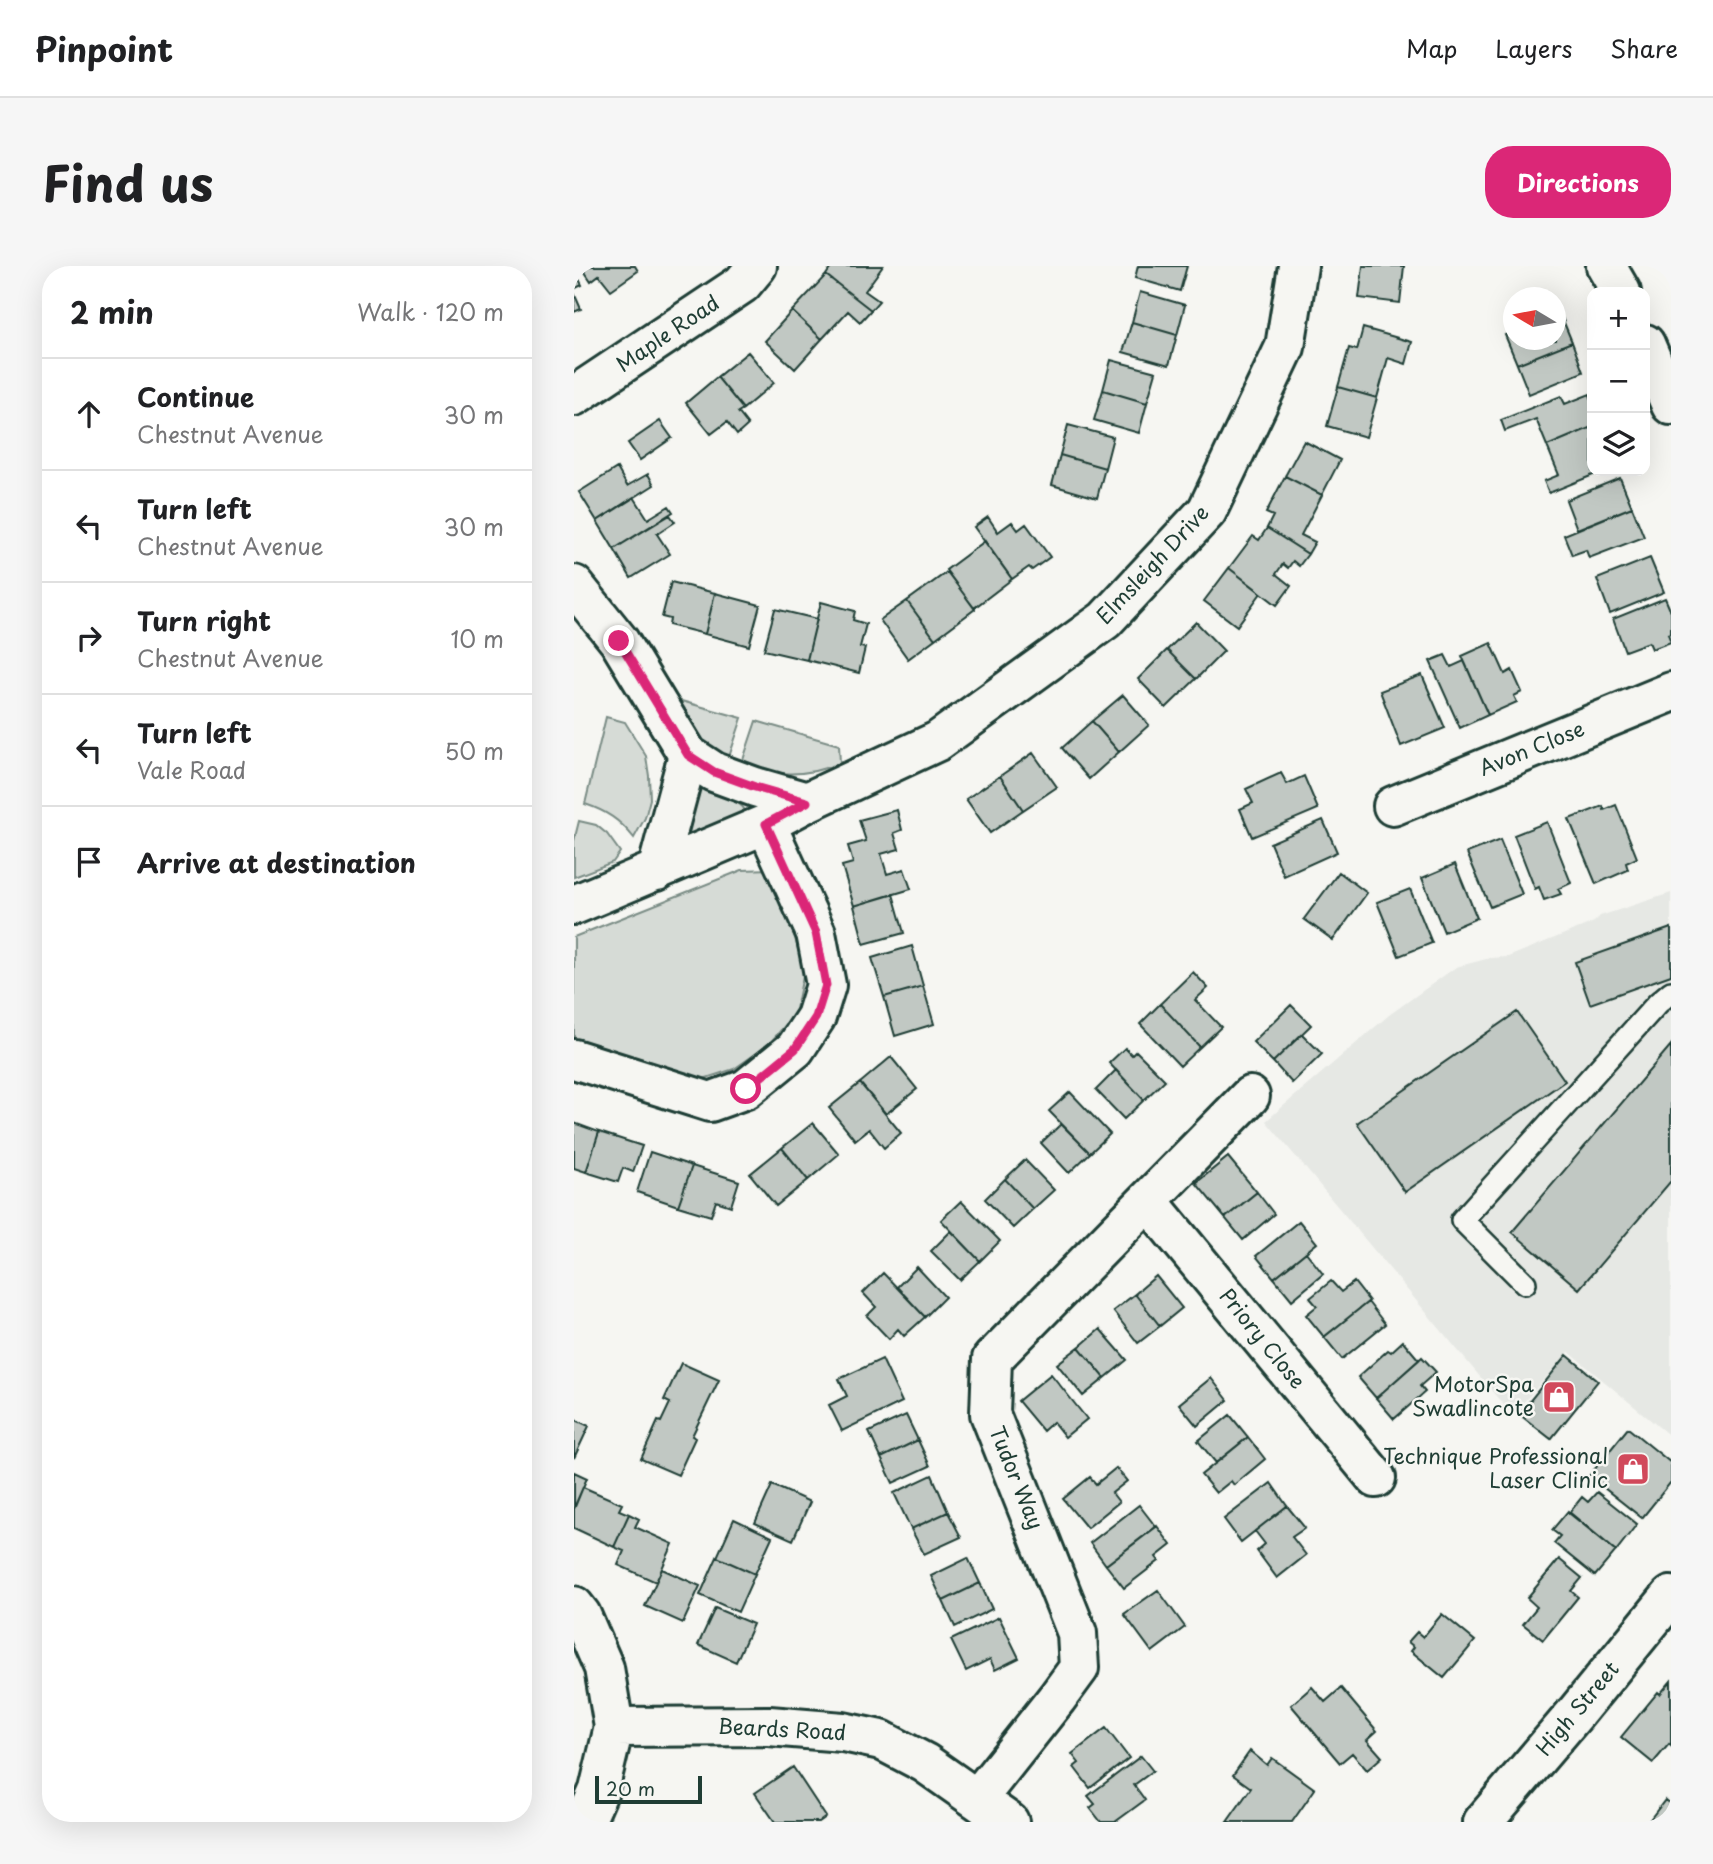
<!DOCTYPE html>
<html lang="en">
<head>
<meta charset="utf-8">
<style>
	:root { --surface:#fff; --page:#f6f6f6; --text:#202124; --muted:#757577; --line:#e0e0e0; --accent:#db2777 }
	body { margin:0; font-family:"Playpen Sans",sans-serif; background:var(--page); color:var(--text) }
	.controls { position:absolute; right:21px; top:21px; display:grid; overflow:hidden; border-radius:14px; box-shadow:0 7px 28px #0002 }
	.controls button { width:63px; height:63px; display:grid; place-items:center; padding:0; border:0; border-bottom:2px solid var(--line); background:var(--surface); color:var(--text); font:35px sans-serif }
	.compass { position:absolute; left:929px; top:21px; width:63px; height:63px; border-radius:50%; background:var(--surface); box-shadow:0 7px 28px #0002; rotate:280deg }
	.scale { position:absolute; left:21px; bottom:18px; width:107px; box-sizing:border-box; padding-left:7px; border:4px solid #1f3d34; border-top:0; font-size:19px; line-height:24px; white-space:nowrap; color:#1f3d34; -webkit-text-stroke:5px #f6f6f2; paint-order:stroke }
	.stop { position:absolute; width:21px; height:21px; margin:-16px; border:5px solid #db2777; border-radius:50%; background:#fff }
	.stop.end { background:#db2777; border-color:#fff; box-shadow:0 2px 7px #0008 }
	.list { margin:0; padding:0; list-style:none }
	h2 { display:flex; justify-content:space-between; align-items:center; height:91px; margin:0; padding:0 28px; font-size:30px }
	h2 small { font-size:23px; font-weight:400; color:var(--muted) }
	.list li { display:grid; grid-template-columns:46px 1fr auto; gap:21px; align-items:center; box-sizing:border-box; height:112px; padding:0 28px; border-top:2px solid var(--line) }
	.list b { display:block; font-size:26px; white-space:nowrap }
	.list p { margin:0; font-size:23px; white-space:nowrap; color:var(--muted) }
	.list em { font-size:23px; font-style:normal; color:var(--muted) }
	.icon { flex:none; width:38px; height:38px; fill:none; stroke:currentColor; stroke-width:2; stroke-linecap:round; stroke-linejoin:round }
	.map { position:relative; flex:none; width:1097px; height:1556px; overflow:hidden; border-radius:28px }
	header { display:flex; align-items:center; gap:42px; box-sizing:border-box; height:98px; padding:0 35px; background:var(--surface); border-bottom:2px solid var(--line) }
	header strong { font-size:33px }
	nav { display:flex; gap:38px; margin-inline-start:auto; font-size:24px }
	.intro { display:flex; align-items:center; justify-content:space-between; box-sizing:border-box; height:168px; padding:0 42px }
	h1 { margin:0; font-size:49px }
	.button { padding:18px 32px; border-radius:28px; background:var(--accent); color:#fff; font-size:24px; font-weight:700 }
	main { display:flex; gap:42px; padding:0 42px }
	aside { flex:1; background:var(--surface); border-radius:28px; box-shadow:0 7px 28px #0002 }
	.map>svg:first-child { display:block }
</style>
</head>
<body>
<header>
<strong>Pinpoint</strong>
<nav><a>Map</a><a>Layers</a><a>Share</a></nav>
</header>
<div class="intro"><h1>Find us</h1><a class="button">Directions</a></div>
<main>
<aside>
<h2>2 min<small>Walk · 120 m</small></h2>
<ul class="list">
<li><svg class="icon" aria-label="ahead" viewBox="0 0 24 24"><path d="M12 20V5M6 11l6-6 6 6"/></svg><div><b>Continue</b><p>Chestnut Avenue</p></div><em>30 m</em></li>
<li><svg class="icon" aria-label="left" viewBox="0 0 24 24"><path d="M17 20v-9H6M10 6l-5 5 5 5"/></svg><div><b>Turn left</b><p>Chestnut Avenue</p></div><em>30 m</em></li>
<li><svg class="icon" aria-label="right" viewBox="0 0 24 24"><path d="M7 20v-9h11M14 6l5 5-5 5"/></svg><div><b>Turn right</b><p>Chestnut Avenue</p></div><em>10 m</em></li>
<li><svg class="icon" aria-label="left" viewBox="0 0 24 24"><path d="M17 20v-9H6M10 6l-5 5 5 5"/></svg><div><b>Turn left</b><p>Vale Road</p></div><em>50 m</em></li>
<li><svg class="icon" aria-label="arrive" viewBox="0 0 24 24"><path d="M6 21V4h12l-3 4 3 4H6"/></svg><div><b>Arrive at destination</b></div></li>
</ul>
</aside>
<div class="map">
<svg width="1097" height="1556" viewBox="0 0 1097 1556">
	<rect width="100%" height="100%" fill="#f6f6f2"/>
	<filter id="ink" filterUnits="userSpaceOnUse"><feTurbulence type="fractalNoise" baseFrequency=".0143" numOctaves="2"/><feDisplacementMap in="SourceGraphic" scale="14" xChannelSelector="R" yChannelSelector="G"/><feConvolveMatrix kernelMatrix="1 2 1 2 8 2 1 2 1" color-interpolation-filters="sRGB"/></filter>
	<g filter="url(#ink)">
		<path fill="#e6e8e4" d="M 1097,627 L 1097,1171 L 995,1086 L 938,1149 L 692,855 L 815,749 L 882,701 L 916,692 L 934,691 L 1020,656 L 1026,650 Z"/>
		<path fill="#d6dbd6" stroke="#7a8c85" stroke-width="2" d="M 93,431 L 168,452 L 154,494 L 125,476 Z
			M 32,451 L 51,456 L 72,490 L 75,510 L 76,533 L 71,552 L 60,572 C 46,554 32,545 11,538 Z
			M 182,455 L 265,479 L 266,497 C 233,511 202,510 167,500 Z
			M 125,521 C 134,522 166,535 170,543 C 171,545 170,547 170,549 L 119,572 L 115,568 L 113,563 L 121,524 Z
			M 5,555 L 22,559 L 33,568 L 46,586 L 39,596 L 0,611 L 0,575 Z
			M 202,603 L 230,705 L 221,748 L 194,779 L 160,803 L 120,816 L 0,774 L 0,671 L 168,604 Z"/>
		<path fill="#c1c8c3" stroke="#1f3d34" stroke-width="2" d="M 7,0 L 61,0 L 64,5 L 37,24 L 25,9 L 17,15 Z
			M 258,0 L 309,0 L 291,25 L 305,35 L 297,44 L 252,9 Z
			M 564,0 L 613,0 L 606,25 L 561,12 Z
			M 789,0 L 830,0 L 826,37 L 785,32 Z
			M 0,3 L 8,19 L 0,23 Z
			M 252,9 L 297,44 L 286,56 L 274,45 L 248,73 L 218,45 Z
			M 566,26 L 611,39 L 603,69 L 558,56 Z
			M 0,27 L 7,43 L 0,46 Z
			M 218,45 L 248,73 L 221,103 L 191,75 Z
			M 986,47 L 998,76 L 943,98 L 931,69 L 940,66 L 940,74 L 982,74 L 982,49 Z
			M 558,56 L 603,69 L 595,99 L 549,86 Z
			M 789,62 L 838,76 L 832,98 L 814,92 L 803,132 L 764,121 L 775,82 L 783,84 Z
			M 998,76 L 1009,106 L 955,128 L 943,98 Z
			M 174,86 L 200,117 L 169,143 L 143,111 Z
			M 537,94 L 582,106 L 573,137 L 529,124 Z
			M 143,111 L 169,143 L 164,146 L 174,159 L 163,169 L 153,156 L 137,168 L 112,137 Z
			M 764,121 L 803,132 L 792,171 L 753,160 Z
			M 529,124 L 573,137 L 565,167 L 520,154 Z
			M 1016,128 L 1018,135 L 1018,161 L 973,180 L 962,153 L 931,165 L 927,154 L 987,130 L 991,138 Z
			M 86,155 L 98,172 L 66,194 L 54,177 Z
			M 494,159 L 539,171 L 531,202 L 486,189 Z
			M 1018,161 L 1018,205 L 1029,205 L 975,227 L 970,215 L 985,209 L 973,180 Z
			M 730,175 L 766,194 L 748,229 L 711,210 Z
			M 486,189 L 531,202 L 523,232 L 478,219 Z
			M 43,202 L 53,220 L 74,208 L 80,219 L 23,255 L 5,226 Z
			M 711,210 L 748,229 L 727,269 L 741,276 L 734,288 L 693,262 L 699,250 L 692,247 Z
			M 1046,212 L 1058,241 L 1003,263 L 992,234 Z
			M 60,231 L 74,253 L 95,240 L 99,246 L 40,283 L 23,255 Z
			M 1058,241 L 1070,271 L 1015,292 L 1012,284 L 998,289 L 990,269 Z
			M 96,249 L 101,256 L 83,268 L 96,288 L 57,312 L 40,283 Z
			M 414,251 L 424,266 L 438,256 L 444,264 L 452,258 L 476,291 L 458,304 L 455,301 L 438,313 L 400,261 Z
			M 693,262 L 734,288 L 725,300 L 719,295 L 714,302 L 709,298 L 702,308 L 717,320 L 703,339 L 655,302 L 679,270 L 685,274 Z
			M 411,275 L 438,313 L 400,342 L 372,304 Z
			M 1076,292 L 1090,326 L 1036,348 L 1023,313 Z
			M 655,302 L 687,327 L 663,360 L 630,335 Z
			M 373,306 L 401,343 L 361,373 L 333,335 Z
			M 97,316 L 141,327 L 131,368 L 95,359 L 96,353 L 88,351 Z
			M 141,327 L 186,339 L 175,380 L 131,368 Z
			M 1091,332 L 1097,346 L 1097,367 L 1094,368 L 1097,376 L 1078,383 L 1075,376 L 1051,385 L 1039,353 Z
			M 333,335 L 361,373 L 334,393 L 306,354 Z
			M 247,336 L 281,345 L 279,354 L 292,358 L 286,381 L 291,382 L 285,407 L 233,394 Z
			M 201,343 L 243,353 L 233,394 L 190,384 Z
			M 622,356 L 650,385 L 622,413 L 593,384 Z
			M 917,377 L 931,408 L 938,404 L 948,426 L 940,430 L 943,436 L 914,449 L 888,390 Z
			M 593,384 L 622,413 L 592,442 L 564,413 Z
			M 871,389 L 877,401 L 890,395 L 914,449 L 886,462 L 856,395 Z
			M 848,409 L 871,462 L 827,480 L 806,425 Z
			M 549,429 L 575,459 L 545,486 L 518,455 Z
			M 518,455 L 545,486 L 515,513 L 488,482 Z
			M 459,487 L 483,521 L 449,544 L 426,510 Z
			M 707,507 L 713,518 L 730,510 L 744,543 L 678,571 L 666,543 L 679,537 L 672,523 Z
			M 426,510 L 449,544 L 416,567 L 392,533 Z
			M 1042,539 L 1063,592 L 1052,597 L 1054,604 L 1022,618 L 995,553 L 1029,540 L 1030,544 Z
			M 323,544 L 328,564 L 320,567 L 325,583 L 307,588 L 313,608 L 330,603 L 337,623 L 280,640 L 268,600 L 279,597 L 274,580 L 292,575 L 285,554 Z
			M 749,554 L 763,586 L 710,610 L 696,577 Z
			M 973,556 L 997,617 L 984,623 L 987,628 L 970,634 L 965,621 L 961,623 L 940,569 Z
			M 926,574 L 948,628 L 916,641 L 893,587 Z
			M 881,598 L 903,652 L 870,666 L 848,612 Z
			M 765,606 L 793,627 L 759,674 L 730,653 Z
			M 836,623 L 858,677 L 825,690 L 803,636 Z
			M 319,628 L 330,667 L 290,678 L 280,640 Z
			M 1097,662 L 1097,709 L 1016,738 L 1001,696 Z
			M 338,680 L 349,720 L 310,731 L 298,692 Z
			M 619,706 L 634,722 L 621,734 L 647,761 L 626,781 L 586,738 Z
			M 349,720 L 360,758 L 321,770 L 310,731 Z
			M 586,738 L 626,781 L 606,800 L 566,758 Z
			M 717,739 L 737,759 L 699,796 L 679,776 Z
			M 943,746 L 991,815 L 831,926 L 783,857 Z
			M 728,768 L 748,788 L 718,817 L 699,796 Z
			M 1097,779 L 1097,915 L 1005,1023 L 938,966 Z
			M 551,782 L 558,789 L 562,785 L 591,814 L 570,834 L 535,797 Z
			M 317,791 L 343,823 L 312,848 L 286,817 Z
			M 542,804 L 570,834 L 550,853 L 522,824 Z
			M 286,817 L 327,867 L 310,882 L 295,863 L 281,874 L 255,842 Z
			M 496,826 L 536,868 L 516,887 L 475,845 Z
			M 0,857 L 25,866 L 12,906 L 0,902 Z
			M 239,857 L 265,888 L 234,914 L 208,882 Z
			M 487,858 L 516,887 L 495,907 L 467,877 Z
			M 25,866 L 68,880 L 59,906 L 49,902 L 44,916 L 12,906 Z
			M 208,882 L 234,914 L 202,940 L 176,908 Z
			M 76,886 L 118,900 L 104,940 L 63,926 Z
			M 654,891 L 683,926 L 651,952 L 622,917 Z
			M 451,894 L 480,924 L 459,943 L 431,913 Z
			M 118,900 L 165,915 L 157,940 L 142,935 L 137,950 L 104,940 Z
			M 431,913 L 459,943 L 439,962 L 411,933 Z
			M 683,926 L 700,948 L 669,974 L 651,952 Z
			M 387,935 L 426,975 L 406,995 L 367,954 Z
			M 725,955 L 743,977 L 700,1012 L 682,990 Z
			M 377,965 L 406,995 L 386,1014 L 357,985 Z
			M 732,986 L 749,1008 L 718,1034 L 700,1012 Z
			M 343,1001 L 371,1031 L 351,1051 L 323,1021 Z
			M 309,1007 L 351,1051 L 330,1070 L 324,1063 L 315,1073 L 293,1050 L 302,1041 L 289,1027 Z
			M 582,1010 L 608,1042 L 586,1060 L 561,1028 Z
			M 757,1015 L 767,1026 L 780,1016 L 795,1035 L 750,1071 L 732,1049 L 743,1040 L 736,1032 Z
			M 561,1028 L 586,1060 L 564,1077 L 539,1045 Z
			M 794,1036 L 811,1058 L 768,1093 L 750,1071 Z
			M 526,1063 L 553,1094 L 531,1112 L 505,1081 Z
			M 829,1075 L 845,1094 L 802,1132 L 784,1111 L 814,1084 L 817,1086 Z
			M 505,1081 L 531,1112 L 509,1130 L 483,1098 Z
			M 993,1089 L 1024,1115 L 977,1173 L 945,1148 Z
			M 848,1091 L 862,1106 L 846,1120 L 851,1126 L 820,1153 L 802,1132 Z
			M 308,1093 L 328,1136 L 268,1165 L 255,1139 L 273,1130 L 265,1113 Z
			M 107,1097 L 145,1114 L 118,1170 L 121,1172 L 104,1209 L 67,1193 L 84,1155 L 87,1156 L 96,1137 L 90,1134 Z
			M 477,1108 L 513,1153 L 491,1171 L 479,1156 L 469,1165 L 444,1135 Z
			M 637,1112 L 654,1134 L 623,1160 L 605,1138 Z
			M 332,1149 L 344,1174 L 307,1192 L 295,1166 Z
			M 656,1149 L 674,1171 L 642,1197 L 624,1175 Z
			M 0,1153 L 15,1160 L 0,1192 Z
			M 1054,1162 L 1097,1197 L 1097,1216 L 1068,1252 L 1015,1210 Z
			M 674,1171 L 691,1193 L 660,1219 L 657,1215 L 642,1227 L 627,1209 Z
			M 344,1174 L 356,1200 L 319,1217 L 307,1192 Z
			M 542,1202 L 553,1215 L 538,1227 L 545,1236 L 513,1262 L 489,1233 L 516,1211 L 522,1218 Z
			M 0,1206 L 13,1212 L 0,1242 Z
			M 358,1209 L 374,1246 L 337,1263 L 320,1227 Z
			M 697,1217 L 713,1240 L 667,1276 L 650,1253 Z
			M 198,1219 L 236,1236 L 219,1274 L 181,1257 Z
			M 9,1221 L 48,1238 L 45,1244 L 55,1248 L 40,1281 L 0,1262 L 0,1243 Z
			M 1023,1226 L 1063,1258 L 1042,1285 L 995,1247 L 1008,1231 L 1014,1236 Z
			M 565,1239 L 582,1261 L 532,1299 L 516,1277 Z
			M 713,1240 L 731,1262 L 718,1271 L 732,1289 L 703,1312 L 683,1285 L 691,1278 L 681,1265 Z
			M 994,1245 L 1042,1285 L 1021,1310 L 980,1277 L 986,1270 L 978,1264 Z
			M 374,1246 L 387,1271 L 350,1288 L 337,1263 Z
			M 55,1248 L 65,1253 L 61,1261 L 99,1278 L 82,1316 L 44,1299 L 50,1285 L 40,1281 Z
			M 160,1253 L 198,1271 L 181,1308 L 143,1291 Z
			M 583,1260 L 597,1279 L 582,1291 L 585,1295 L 550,1322 L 532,1299 Z
			M 143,1291 L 181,1308 L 164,1346 L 126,1329 Z
			M 394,1292 L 406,1317 L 369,1335 L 357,1310 Z
			M 985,1293 L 1008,1312 L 997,1325 L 1004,1331 L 969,1374 L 949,1358 L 963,1341 L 953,1332 Z
			M 88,1303 L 126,1320 L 109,1357 L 71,1340 Z
			M 406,1317 L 418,1343 L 381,1361 L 369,1335 Z
			M 584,1324 L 611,1361 L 578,1386 L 550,1348 Z
			M 141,1342 L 179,1358 L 162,1396 L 124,1379 Z
			M 868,1348 L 901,1375 L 870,1412 L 837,1385 L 840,1381 L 834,1376 L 843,1366 L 849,1371 Z
			M 425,1351 L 445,1392 L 421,1404 L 416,1393 L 392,1405 L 377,1374 Z
			M 1097,1415 L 1097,1480 L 1095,1478 L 1079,1497 L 1047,1471 L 1084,1426 L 1086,1428 Z
			M 738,1421 L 751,1436 L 767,1422 L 803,1465 L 793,1474 L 808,1491 L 793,1504 L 778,1487 L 766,1497 L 717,1439 Z
			M 532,1462 L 555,1492 L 516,1522 L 500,1501 L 505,1497 L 498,1488 Z
			M 676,1485 L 693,1499 L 698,1492 L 741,1523 L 718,1556 L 653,1556 L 677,1522 L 659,1509 Z
			M 567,1490 L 579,1505 L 560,1519 L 571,1534 L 541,1556 L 527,1556 L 516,1542 L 521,1538 L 514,1530 Z
			M 219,1501 L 252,1551 L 245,1556 L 201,1556 L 181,1527 Z
			M 1091,1534 L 1097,1539 L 1097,1556 L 1074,1556 Z"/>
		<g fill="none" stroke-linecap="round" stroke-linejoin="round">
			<defs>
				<path id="service" d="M 951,1017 L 888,954 L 1084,737 L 1097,726"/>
				<path id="minor" d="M 1032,0 L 1047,26
					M 1071,78 L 1097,139
					M 0,130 L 168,18 L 183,0
					M 0,319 L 45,375 L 114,489 L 83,605
					M 114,489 L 140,506 L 181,521 L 233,536
					M 819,540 L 1097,426
					M 0,639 L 192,558 L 233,536 L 364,475 L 531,354 L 633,245 L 711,81 L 724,0
					M 0,793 L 136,836 L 172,823 L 221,783 L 242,751 L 252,719 L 242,667 L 192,558
					M 574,935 L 802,1212
					M 0,1340 L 7,1349 L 30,1402 L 40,1461 L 25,1524 L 11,1556
					M 40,1461 L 195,1460 L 269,1466 L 307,1474 L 351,1497 L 435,1556
					M 403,1533 L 483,1432 L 505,1402 L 503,1367 L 416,1148 L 418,1093 L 676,830"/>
				<path id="secondary" d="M 909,1556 L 1000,1449 L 1097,1330"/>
			</defs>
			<use href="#service" stroke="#1f3d34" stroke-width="26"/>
			<use href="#minor" stroke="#1f3d34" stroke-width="44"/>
			<use href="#secondary" stroke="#1f3d34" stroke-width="44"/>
			<use href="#service" stroke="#f6f6f2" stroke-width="21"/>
			<use href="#minor" stroke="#f6f6f2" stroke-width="38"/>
			<use href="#secondary" stroke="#f6f6f2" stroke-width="38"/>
		</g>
	</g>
	<g fill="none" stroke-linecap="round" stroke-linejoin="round" filter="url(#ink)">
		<path stroke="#db2777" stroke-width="9" d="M 45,375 L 114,489 L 140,506 L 181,521 L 233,536 L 192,558 L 242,667 L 252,719 L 242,751 L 221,783 L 172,823"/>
	</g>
	<defs>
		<symbol id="shop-square" viewBox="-11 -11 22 22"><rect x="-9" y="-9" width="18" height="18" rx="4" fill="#d1495b" stroke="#f6f6f2"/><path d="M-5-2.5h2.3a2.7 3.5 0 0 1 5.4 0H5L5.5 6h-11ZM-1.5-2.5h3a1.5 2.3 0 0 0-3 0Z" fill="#fff"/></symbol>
	</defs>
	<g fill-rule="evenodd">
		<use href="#shop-square" x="966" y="1112" width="38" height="38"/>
		<use href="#shop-square" x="1040" y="1184" width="38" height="38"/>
	</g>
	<g text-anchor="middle" stroke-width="5" stroke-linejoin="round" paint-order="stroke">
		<g font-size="21" fill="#1f3d34" stroke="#f6f6f2">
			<text transform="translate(94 68) rotate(-34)" y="7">Maple Road</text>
			<text transform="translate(579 299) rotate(-47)" y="7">Elmsleigh Drive</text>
			<text transform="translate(958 483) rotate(-22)" y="7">Avon Close</text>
			<text transform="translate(688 1073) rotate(51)" y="7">Priory Close</text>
			<text transform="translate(442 1212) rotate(68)" y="7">Tudor Way</text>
			<text transform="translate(1004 1443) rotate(-50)" y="7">High Street</text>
			<text transform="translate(208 1464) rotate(3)" y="7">Beards Road</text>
		</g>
		<g font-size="21" fill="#1f3d34" stroke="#f6f6f2" text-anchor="end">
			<text x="960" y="1126">MotorSpa<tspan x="960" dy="24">Swadlincote</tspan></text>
			<text x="1034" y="1198">Technique Professional<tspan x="1034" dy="24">Laser Clinic</tspan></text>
		</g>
	</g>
</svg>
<div class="controls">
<button>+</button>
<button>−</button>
<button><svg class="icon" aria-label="layers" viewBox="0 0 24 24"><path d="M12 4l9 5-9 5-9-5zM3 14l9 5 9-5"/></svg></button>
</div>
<svg class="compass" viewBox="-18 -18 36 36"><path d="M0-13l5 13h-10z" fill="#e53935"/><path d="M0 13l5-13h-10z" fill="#757577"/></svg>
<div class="scale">20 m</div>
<div class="stop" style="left:172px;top:823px"></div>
<div class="stop end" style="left:45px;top:375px"></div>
</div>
</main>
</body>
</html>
